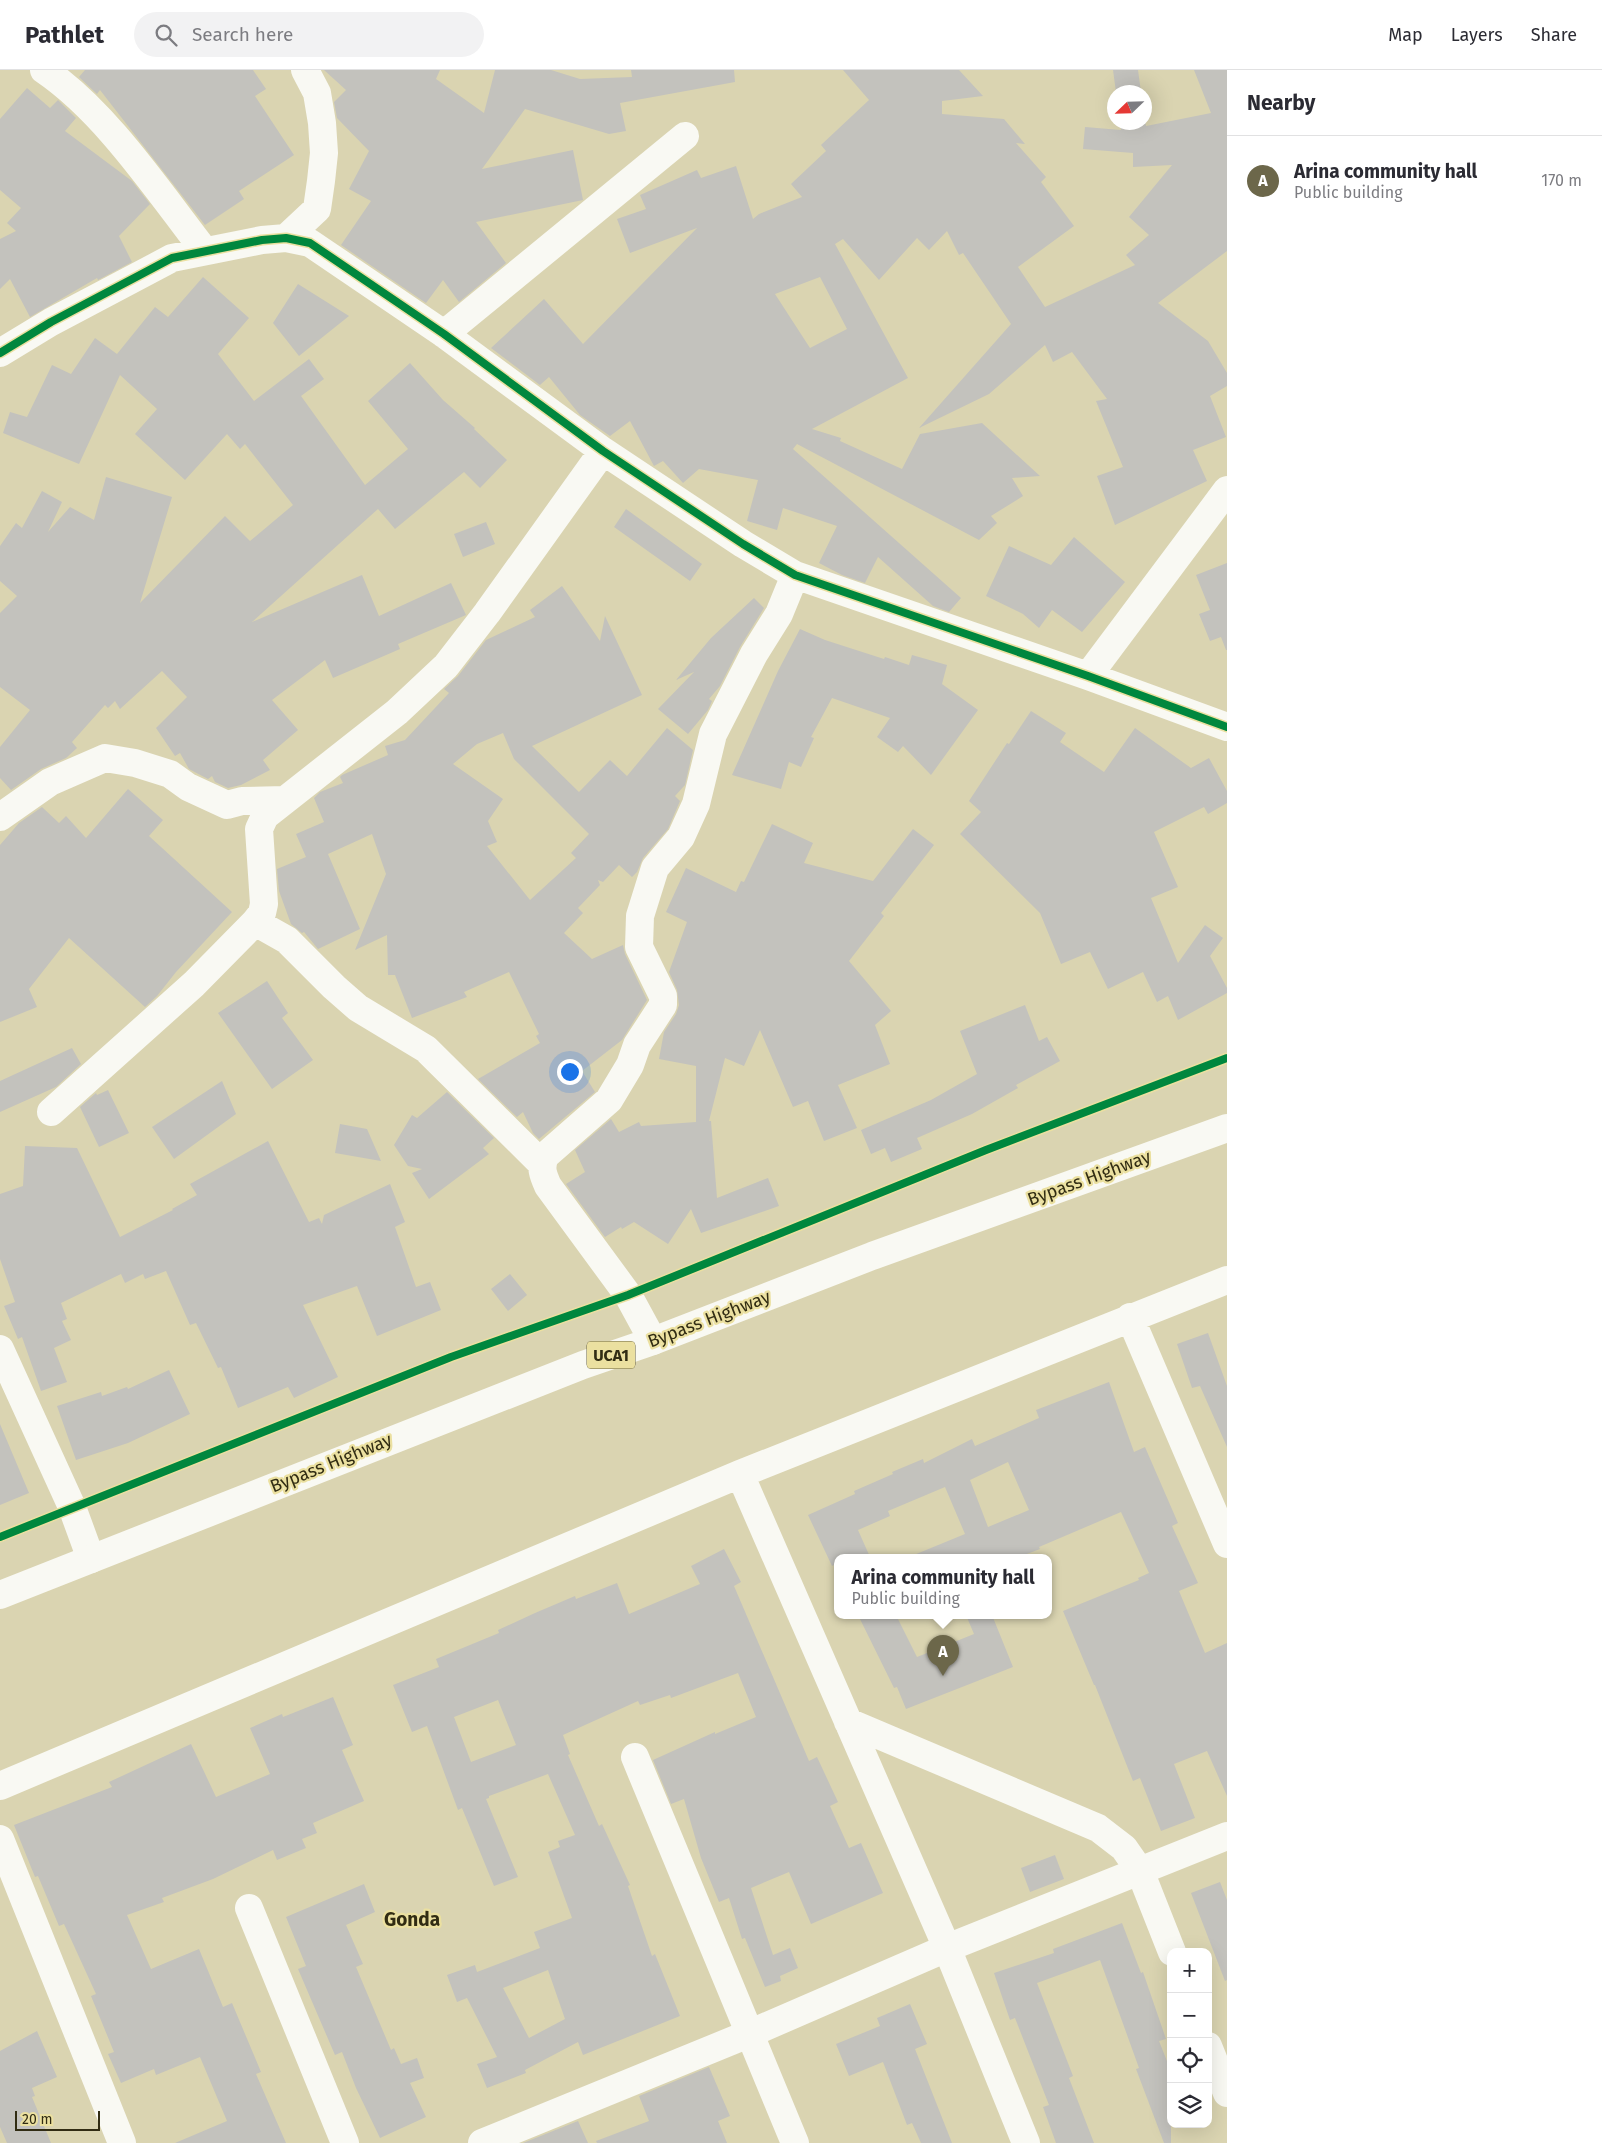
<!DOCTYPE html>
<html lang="en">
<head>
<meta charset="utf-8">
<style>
	:root { --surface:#fff; --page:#f2f2f3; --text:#2b2b33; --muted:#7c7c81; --line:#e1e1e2; --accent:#6c674a }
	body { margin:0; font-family:"Fira Sans",sans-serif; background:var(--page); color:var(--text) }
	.controls { position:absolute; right:15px; bottom:15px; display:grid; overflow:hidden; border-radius:10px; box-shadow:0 5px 20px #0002 }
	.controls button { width:45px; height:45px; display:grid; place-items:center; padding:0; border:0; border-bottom:1px solid var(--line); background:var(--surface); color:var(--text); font:25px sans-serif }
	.compass { position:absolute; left:1107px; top:15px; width:45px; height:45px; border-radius:50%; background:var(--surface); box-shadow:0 5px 20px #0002; rotate:247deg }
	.scale { position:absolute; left:15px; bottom:12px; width:85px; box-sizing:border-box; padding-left:5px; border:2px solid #312c13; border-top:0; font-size:14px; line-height:18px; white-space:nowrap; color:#312c13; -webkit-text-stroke:4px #ebe0a0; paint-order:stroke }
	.you { position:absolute; left:569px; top:1001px; width:18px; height:18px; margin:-12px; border:4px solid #fff; border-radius:50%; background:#1a73e8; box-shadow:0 0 0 8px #1a73e833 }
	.badge { display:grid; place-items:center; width:32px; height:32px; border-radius:50%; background:var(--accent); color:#fff; font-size:16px; font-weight:700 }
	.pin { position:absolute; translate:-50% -41px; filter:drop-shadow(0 1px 2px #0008) }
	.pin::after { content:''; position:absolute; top:26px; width:18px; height:15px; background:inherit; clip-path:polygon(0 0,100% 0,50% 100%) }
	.popup { position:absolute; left:834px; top:1484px; width:218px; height:65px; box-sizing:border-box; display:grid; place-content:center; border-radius:10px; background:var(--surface); filter:drop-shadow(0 1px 4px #0005); font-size:16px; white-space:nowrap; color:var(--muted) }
	.popup b { font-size:19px; color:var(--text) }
	.popup::after { content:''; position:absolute; left:50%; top:100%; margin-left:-10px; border:10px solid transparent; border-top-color:var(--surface) }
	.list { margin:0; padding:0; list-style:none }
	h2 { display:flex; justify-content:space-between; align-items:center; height:65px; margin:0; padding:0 20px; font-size:21px }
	h2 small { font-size:16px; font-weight:400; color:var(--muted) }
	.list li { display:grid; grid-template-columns:32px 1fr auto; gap:15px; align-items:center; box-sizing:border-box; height:90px; padding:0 20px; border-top:1px solid var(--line) }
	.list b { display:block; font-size:19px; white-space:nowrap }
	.list p { margin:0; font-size:16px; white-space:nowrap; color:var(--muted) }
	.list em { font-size:16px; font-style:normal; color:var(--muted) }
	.icon { flex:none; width:28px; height:28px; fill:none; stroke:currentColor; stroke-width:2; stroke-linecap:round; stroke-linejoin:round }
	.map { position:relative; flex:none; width:1227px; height:2073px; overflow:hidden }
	header { display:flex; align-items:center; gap:30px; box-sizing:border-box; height:70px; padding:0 25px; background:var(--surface); border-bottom:1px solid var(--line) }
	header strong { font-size:24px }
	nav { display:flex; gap:28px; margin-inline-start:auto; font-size:18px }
	.search { width:350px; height:45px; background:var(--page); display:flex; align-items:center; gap:12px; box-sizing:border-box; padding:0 18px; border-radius:28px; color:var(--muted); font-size:19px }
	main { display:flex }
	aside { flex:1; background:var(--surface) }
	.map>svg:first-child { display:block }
</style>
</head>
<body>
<header>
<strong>Pathlet</strong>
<div class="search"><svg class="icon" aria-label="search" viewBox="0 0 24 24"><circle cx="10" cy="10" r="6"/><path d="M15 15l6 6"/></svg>Search here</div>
<nav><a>Map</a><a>Layers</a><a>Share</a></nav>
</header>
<main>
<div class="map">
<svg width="1227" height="2073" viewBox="0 0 1227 2073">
	<rect width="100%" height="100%" fill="#dad4b1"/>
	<path fill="#c3c2bd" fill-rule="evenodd" d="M 85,0 L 253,0 L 266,19 L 255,26 L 294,85 L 239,121 L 244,129 L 205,155 L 100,20 L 97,24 L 79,7 Z
		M 324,0 L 440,0 L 436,9 L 484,43 L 495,0 L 551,0 L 580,9 L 632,7 L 631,0 L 734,0 L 735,12 L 620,33 L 626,61 L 609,64 L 525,39 L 482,99 L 573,80 L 583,130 L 476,152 L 506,193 L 459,232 L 443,210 L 426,233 L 341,175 L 371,131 L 349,119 L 369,81 L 337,48 L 334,32 L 346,20 Z
		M 843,0 L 959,0 L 983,26 L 942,31 L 942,44 L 1004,49 L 1025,74 L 1016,73 L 1046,107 L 1041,112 L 1074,156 L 1018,197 L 1045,237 L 1135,195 L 1126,185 L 1149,165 L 1129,147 L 1172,95 L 1133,97 L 1133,83 L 1083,79 L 1085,57 L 1121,60 L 1120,52 L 1144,52 L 1144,46 L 1146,56 L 1211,43 L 1194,0 L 1227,0 L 1227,181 L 1158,233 L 1208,271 L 1227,303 L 1227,316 L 1210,326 L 1226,367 L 1193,380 L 1207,411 L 1115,455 L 1097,406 L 1123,397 L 1096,331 L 1107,329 L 1072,282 L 1053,292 L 1045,275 L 989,324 L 919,358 L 1011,254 L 963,183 L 959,185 L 947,161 L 929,180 L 917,168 L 879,210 L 843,169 L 835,174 L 908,308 L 812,359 L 841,368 L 840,371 L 902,399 L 920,364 L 982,353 L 1040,406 L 1012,408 L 1023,426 L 991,446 L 997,453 L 979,470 L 797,374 L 793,379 L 961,528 L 949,542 L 933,536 L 878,487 L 865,513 L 842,505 L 819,493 L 837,456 L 783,438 L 777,460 L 747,451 L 758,410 L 699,399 L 683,413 L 663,391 L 654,396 L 630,351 L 610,366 L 580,345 L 549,307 L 540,315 L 491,278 L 544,229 L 583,274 L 697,158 L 630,183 L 617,149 L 646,139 L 640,125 L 697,100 L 701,108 L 736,96 L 753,149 L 759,144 L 802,127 L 791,114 L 826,81 L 821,75 L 869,30 ZM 820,207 L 847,259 L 810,278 L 775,224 Z
		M 1113,0 L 1138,0 L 1141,22 L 1116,22 Z
		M 27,18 L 50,38 L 58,30 L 76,48 L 65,61 L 132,111 L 150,134 L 119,166 L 132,192 L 98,210 L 97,208 L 30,247 L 10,209 L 0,219 L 0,169 L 16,161 L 7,153 L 21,138 L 0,120 L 0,49 Z
		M 203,207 L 249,248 L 218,284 L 254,331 L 309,289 L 324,309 L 301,326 L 365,415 L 408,379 L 368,331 L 410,293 L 443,330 L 475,358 L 474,359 L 507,390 L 480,418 L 464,402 L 395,459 L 378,439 L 252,552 L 362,505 L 379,546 L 451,513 L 466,545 L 398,574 L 400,579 L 333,608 L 325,590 L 272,630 L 298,660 L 263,690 L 270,700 L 241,715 L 228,718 L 215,712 L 212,706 L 208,709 L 189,699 L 180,683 L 175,686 L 156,658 L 187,627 L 162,601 L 120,639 L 115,631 L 108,638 L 105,635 L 72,672 L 77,678 L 66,688 L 41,699 L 11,720 L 0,708 L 0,677 L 30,640 L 0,617 L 0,543 L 17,526 L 0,511 L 0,476 L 16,453 L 22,458 L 42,421 L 62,432 L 48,462 L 70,437 L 94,450 L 106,407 L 172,427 L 140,533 L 225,446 L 250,471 L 293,435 L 245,374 L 240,379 L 227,364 L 185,410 L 135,364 L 157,339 L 120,305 L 79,394 L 3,363 L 10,342 L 27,347 L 52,295 L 71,304 L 95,268 L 117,284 L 155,237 L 168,247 Z
		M 298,214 L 349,246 L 299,286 L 273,253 Z
		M 626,439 L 702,494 L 690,511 L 614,457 Z
		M 486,452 L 495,474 L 463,487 L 454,464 Z
		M 1074,467 L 1125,512 L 1082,562 L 1052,540 L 1039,558 L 1023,544 L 986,526 L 1009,476 L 1051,495 Z
		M 1227,493 L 1227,580 L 1226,580 L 1221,567 L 1210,571 L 1199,544 L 1210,540 L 1196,505 Z
		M 562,516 L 600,571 L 605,546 L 642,625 L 532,676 L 579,722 L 610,690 L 627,706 L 667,658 L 693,680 L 685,715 L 675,726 L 680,731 L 668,759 L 643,788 L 637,802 L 632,807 L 619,795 L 603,812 L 598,810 L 600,815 L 578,838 L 583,843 L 564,863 L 592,889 L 623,875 L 625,884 L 647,930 L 622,970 L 582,1001 L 595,1022 L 539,1069 L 533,1063 L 523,1042 L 517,1047 L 478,1009 L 540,973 L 536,966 L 539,964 L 509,902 L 464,922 L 467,927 L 412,948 L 395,905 L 388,905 L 387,865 L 355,880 L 386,804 L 372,764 L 328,784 L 360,859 L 318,879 L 304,862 L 302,863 L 291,854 L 279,821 L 277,799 L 306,787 L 296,764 L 324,752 L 314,728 L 320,722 L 343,713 L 340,707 L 342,705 L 388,685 L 385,676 L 405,670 L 449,623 L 444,619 L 458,606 L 486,570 L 535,547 L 530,540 ZM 503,663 L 514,689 L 589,764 L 571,783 L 576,788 L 530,830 L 487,776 L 497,772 L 488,751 L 503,729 L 453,694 L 477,674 Z
		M 754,528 L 764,538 L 740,577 L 720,616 L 709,629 L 712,631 L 708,640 L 688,664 L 658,639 L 694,602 L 676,610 L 711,568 Z
		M 800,559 L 825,570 L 884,589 L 885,587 L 909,595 L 912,585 L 947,595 L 942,614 L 978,640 L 931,705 L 903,676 L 898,682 L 877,667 L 890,648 L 832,628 L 811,667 L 814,668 L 801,697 L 789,692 L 781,719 L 732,705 L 778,601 Z
		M 1031,641 L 1066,663 L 1060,672 L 1104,702 L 1135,658 L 1191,698 L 1209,688 L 1227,721 L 1227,733 L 1208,744 L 1204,737 L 1154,762 L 1178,817 L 1151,828 L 1178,893 L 1205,855 L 1223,868 L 1210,886 L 1227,918 L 1227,923 L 1178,950 L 1168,926 L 1157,932 L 1143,902 L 1108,919 L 1090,882 L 1061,894 L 1040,843 L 960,764 L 981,742 L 969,731 L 1007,673 L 1009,674 Z
		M 128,719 L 163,750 L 149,766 L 232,842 L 176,902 L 157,926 L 145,937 L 69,868 L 29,919 L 37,937 L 0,952 L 0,775 L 19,753 L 42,737 L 59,753 L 66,746 L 86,768 Z
		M 772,754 L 813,773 L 804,793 L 873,811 L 913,759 L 934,775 L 881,843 L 884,846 L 849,891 L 891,941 L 875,955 L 890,994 L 838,1015 L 857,1058 L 824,1071 L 808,1031 L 793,1037 L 760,960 L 744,996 L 725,988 L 709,1051 L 711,1051 L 717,1128 L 768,1108 L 779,1136 L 701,1163 L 691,1139 L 668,1174 L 634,1152 L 622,1159 L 621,1157 L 605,1167 L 566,1114 L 585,1102 L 575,1080 L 611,1049 L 619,1062 L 639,1052 L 641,1056 L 696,1052 L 696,996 L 659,989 L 664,962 L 676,944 L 679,935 L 677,920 L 669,902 L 687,852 L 666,842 L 686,798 L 736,822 L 741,811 L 744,812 Z
		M 267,911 L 288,943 L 282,948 L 313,990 L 272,1019 L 218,943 Z
		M 1025,935 L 1039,971 L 1047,967 L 1060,991 L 1016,1015 L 1018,1018 L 972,1044 L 917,1068 L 922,1079 L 891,1092 L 885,1078 L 871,1084 L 861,1060 L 931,1030 L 977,1004 L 960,961 Z
		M 72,978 L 81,994 L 56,1017 L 0,1042 L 0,1011 Z
		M 222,1011 L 236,1044 L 174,1089 L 152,1057 Z
		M 108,1020 L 129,1063 L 99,1077 L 80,1037 L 96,1023 L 97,1025 Z
		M 447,1022 L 494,1068 L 483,1078 L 489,1084 L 429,1129 L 412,1103 L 422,1099 L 408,1096 L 394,1075 L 412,1045 L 417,1048 Z
		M 340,1054 L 367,1059 L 381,1091 L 335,1083 Z
		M 268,1071 L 309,1152 L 319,1148 L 322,1154 L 324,1145 L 390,1114 L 405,1152 L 395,1157 L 416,1217 L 430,1212 L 441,1240 L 377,1266 L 357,1216 L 303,1235 L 338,1307 L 294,1328 L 288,1317 L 238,1338 L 221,1297 L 218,1298 L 196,1253 L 190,1255 L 166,1201 L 145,1209 L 143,1204 L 125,1213 L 121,1204 L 61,1233 L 67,1249 L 62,1251 L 71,1270 L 54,1278 L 67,1312 L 41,1321 L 22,1267 L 18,1269 L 4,1236 L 15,1232 L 0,1189 L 0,1124 L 23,1116 L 25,1076 L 77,1078 L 120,1167 L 173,1140 L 172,1139 L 197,1125 L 190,1114 Z
		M 510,1204 L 527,1225 L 508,1241 L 491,1219 Z
		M 1208,1263 L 1227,1316 L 1227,1377 L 1200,1316 L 1192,1318 L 1177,1274 Z
		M 169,1300 L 190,1344 L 128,1373 L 76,1390 L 57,1336 L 101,1322 L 102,1326 L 127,1317 L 128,1319 Z
		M 1109,1312 L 1134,1382 L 1145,1377 L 1178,1453 L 1172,1456 L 1198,1513 L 1179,1521 L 1205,1583 L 1227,1573 L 1227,1726 L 1207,1681 L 1174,1694 L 1195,1748 L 1161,1761 L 1140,1708 L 1133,1711 L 1095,1615 L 1094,1615 L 1063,1541 L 1139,1510 L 1138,1508 L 1149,1503 L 1121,1442 L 1039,1477 L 1040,1479 L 1019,1487 L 909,1487 L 965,1464 L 945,1417 L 888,1441 L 890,1446 L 858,1460 L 870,1487 L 838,1487 L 838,1493 L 832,1496 L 808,1445 L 855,1424 L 854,1421 L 893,1404 L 892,1402 L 923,1389 L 924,1393 L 972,1369 L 975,1376 L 1039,1348 L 1036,1340 ZM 1008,1392 L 1029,1440 L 988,1457 L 970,1410 Z
		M 0,1354 L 29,1423 L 0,1435 Z
		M 724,1479 L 741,1512 L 734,1516 L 809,1691 L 817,1687 L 838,1732 L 830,1736 L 849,1778 L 861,1773 L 883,1823 L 811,1854 L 789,1802 L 751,1818 L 773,1885 L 790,1878 L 798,1898 L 780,1906 L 781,1911 L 765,1917 L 745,1868 L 742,1869 L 729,1828 L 719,1832 L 701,1788 L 684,1729 L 671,1734 L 653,1690 L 715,1662 L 715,1664 L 756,1647 L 738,1603 L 671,1628 L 670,1625 L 640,1635 L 638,1631 L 563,1665 L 570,1684 L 568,1685 L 599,1756 L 602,1754 L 630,1815 L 628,1816 L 652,1886 L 655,1884 L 680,1946 L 583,1985 L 578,1972 L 525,2000 L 526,2003 L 487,2018 L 477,1994 L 497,1987 L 467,1928 L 457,1932 L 447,1905 L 475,1895 L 477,1902 L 540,1878 L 534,1862 L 572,1848 L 548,1782 L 560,1777 L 558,1771 L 575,1765 L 548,1704 L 489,1726 L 489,1728 L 486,1729 L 518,1807 L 494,1816 L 462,1738 L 458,1740 L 427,1656 L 412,1662 L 393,1615 L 439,1597 L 436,1589 L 499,1563 L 498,1560 L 535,1543 L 575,1526 L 576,1529 L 617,1513 L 629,1544 L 700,1514 L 691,1496 ZM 498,1630 L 516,1675 L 471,1692 L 454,1647 ZM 548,1900 L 565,1949 L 529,1968 L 503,1918 Z
		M 858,1545 L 896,1545 L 917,1587 L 974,1564 L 966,1545 L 992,1545 L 1013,1597 L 906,1639 L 897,1617 L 894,1618 Z
		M 333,1627 L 353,1675 L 342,1680 L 364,1731 L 313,1753 L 317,1763 L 302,1769 L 306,1778 L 277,1790 L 273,1780 L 213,1809 L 162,1828 L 164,1832 L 127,1845 L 151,1899 L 199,1879 L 223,1937 L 232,1933 L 261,2002 L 256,2004 L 286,2073 L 175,2073 L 227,2051 L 200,1987 L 156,2005 L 154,1999 L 121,2013 L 108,1984 L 114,1982 L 91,1926 L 96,1924 L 64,1854 L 59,1856 L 38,1806 L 35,1807 L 14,1755 L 112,1717 L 109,1712 L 191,1674 L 216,1727 L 270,1704 L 250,1658 L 282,1644 L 283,1647 Z
		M 1055,1785 L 1064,1809 L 1030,1822 L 1021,1798 Z
		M 1220,1812 L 1227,1830 L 1227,1910 L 1225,1911 L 1191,1823 Z
		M 364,1814 L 375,1842 L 346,1855 L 363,1894 L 356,1897 L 391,1980 L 394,1978 L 401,1994 L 417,1988 L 424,2008 L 410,2013 L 426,2047 L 380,2068 L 356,2018 L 342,1982 L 335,1985 L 298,1899 L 306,1896 L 286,1847 Z
		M 1122,1853 L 1141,1903 L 1143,1902 L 1166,1969 L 1159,1971 L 1171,2001 L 1171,2073 L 1164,2073 L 1136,1999 L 1139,1998 L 1100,1890 L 1037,1913 L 1073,2006 L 1069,2008 L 1094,2073 L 1056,2073 L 1043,2037 L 1049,2035 L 1015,1948 L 1010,1950 L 994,1903 L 1054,1883 L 1053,1879 Z
		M 910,1934 L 927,1974 L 915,1979 L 952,2073 L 921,2073 L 912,2053 L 907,2055 L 883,1992 L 849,2006 L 836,1974 L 880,1956 L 877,1948 Z
		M 37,1961 L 57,2007 L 32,2018 L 35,2026 L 32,2027 L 51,2073 L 7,2073 L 0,2057 L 0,1981 Z
		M 709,1997 L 730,2046 L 718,2051 L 727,2073 L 597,2073 L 596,2071 L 649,2051 L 639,2026 Z
		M 578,2051 L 588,2073 L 523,2073 Z"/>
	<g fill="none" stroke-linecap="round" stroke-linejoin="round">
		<path stroke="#f9f9f3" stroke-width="28" d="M 44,0 C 106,42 158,121 204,180
			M 286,168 L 317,139 L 321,111 L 324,83 L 322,53 L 317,23 L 305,0
			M 444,264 L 685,66
			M 0,283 L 51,252 L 172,188 L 262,170 L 286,168 L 310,173 L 444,264 L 603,381 L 743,474 L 795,505 L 1088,606 L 1227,657
			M 1088,606 L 1227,420
			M 0,747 L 50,712 L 105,688 L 135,693 L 170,704 L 188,717 L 227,735 L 242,731 L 285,730
			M 255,852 L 287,870 L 334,917 L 358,938 L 426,979 L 542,1094
			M 51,1042 L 194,914 L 255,852 L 262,843 L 264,834 L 259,759 L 265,746 L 397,642 L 446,596 L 487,543 L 603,381
			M 1130,1247 L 1227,1474
			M 653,1271 L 628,1225 L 548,1116 C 543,1105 540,1098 545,1086 L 609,1030 L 630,995 L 637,975 L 663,935 L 663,926 L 639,877 L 640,846 L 655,798 L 681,767 L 696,734 L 713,664 L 754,584 L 779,544 L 795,505
			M 0,1279 L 72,1437 L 91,1489
			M 740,1404 L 947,1878 L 1026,2073
			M 848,1652 L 1098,1758 L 1124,1778 L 1140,1801 L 1172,1882
			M 635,1687 L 795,2073
			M 0,1716 L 740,1404 L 1227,1210
			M 249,1838 L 345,2073
			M 1208,1976 L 1227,2023"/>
		<path stroke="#f9f9f3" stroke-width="28" d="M 0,1769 L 122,2073
			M 482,2073 L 751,1963 L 947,1878 L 1227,1766"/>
		<path stroke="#f9f9f3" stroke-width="28" d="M 0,1525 L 583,1295 L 653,1271 L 872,1186 L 1227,1058"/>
		<defs>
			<path id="cycleway" d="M 0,283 L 51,252 L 172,188 L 262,170 L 286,168 L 310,173 L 444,264 L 603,381 L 743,474 L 795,505 L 1088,606 L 1227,657
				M 0,1467 L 451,1287 L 628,1225 L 986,1080 L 1227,988"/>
		</defs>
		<use href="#cycleway" stroke="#ebe0a0" stroke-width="11"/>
		<use href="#cycleway" stroke="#00873e" stroke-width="8"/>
	</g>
	<g text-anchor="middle" stroke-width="4.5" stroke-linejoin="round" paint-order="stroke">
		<rect fill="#ebe0a0" stroke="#69623d" stroke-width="1" x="587" y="1271.5" width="48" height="27" rx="4"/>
		<g font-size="16" font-weight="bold" fill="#312c13">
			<text x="611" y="1291">UCA1</text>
		</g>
		<g font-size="18" fill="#312c13" stroke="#ebe0a0">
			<text transform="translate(1089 1108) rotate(-20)" y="6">Bypass Highway</text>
			<text transform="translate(709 1249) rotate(-21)" y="6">Bypass Highway</text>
			<text transform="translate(331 1393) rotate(-22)" y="6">Bypass Highway</text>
		</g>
		<g font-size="19" font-weight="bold" fill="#312c13" stroke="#ebe0a0">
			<text x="412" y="1856">Gonda</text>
		</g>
	</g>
</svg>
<div class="controls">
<button>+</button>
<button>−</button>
<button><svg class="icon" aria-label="locate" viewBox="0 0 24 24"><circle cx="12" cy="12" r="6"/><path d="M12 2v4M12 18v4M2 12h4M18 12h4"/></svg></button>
<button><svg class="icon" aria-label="layers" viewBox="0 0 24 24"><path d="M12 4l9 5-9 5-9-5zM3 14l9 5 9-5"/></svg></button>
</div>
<svg class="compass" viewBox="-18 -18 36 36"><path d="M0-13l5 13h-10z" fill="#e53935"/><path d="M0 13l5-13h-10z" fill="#7c7c81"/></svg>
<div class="scale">20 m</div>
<div class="you"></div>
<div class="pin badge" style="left:943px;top:1606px">A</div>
<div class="popup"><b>Arina community hall</b>Public building</div>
</div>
<aside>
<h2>Nearby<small></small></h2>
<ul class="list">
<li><span class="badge">A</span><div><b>Arina community hall</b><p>Public building</p></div><em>170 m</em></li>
</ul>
</aside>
</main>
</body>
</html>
